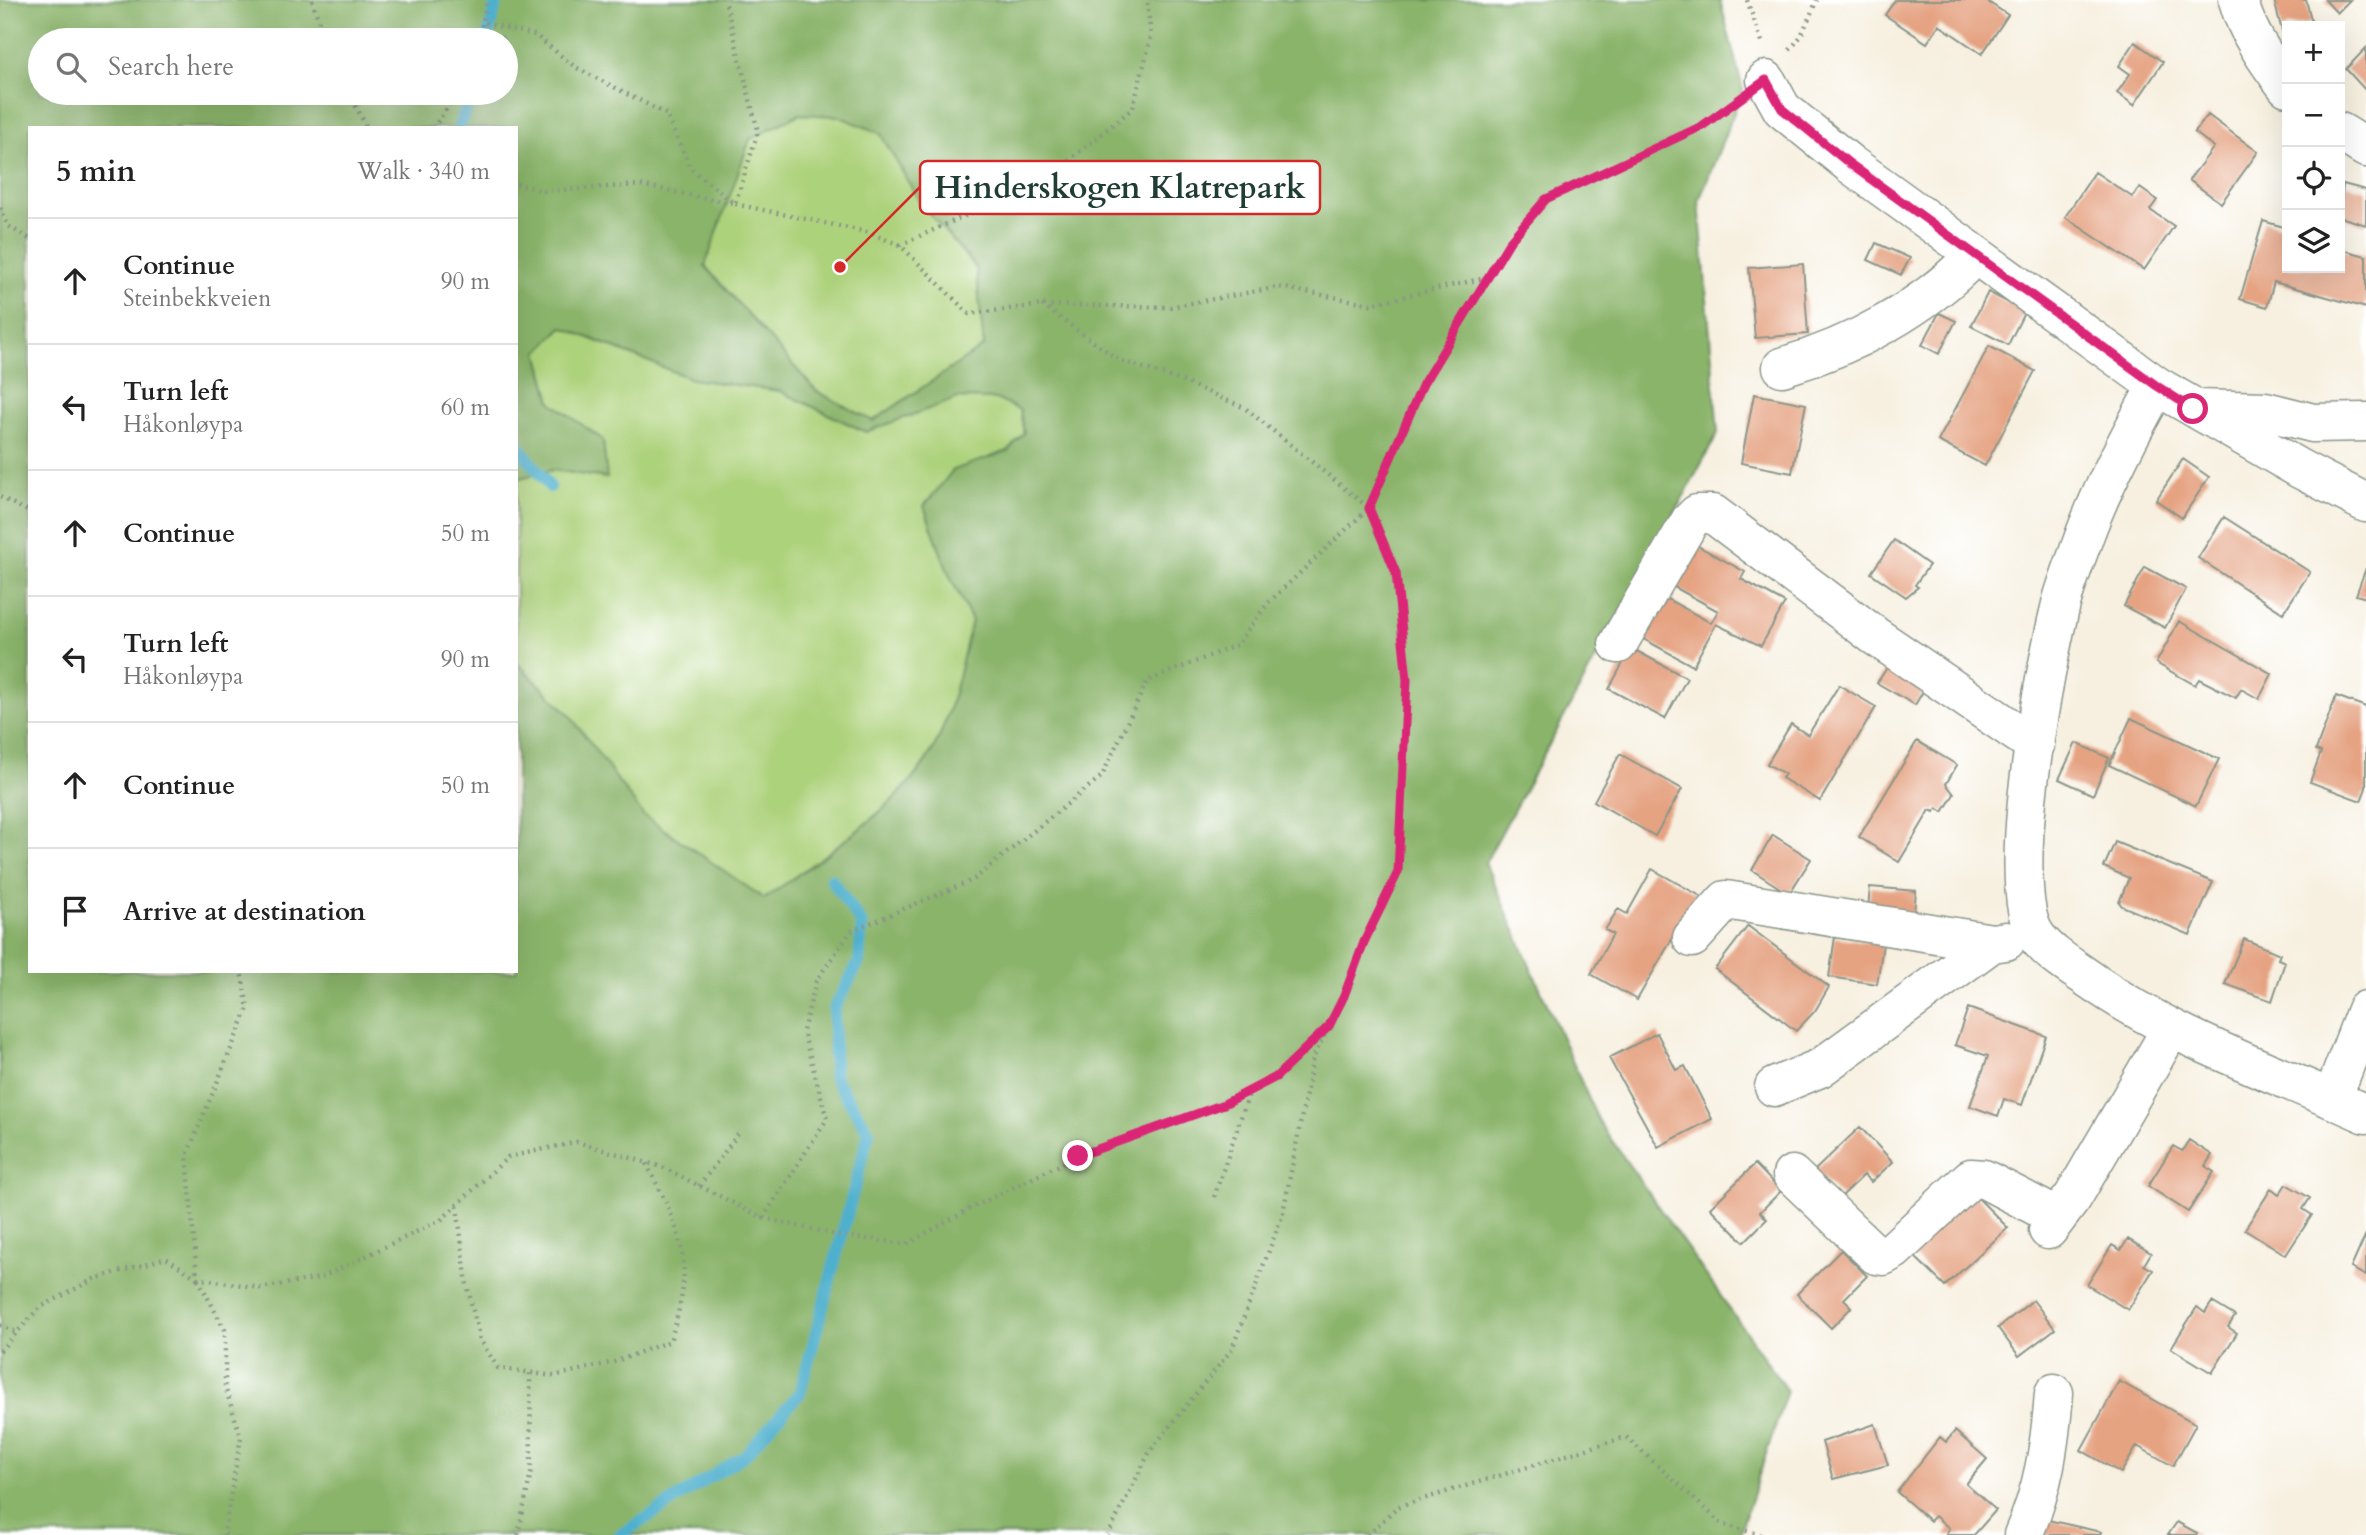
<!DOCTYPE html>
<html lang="en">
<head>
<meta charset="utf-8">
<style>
	:root { --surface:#fff; --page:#f2f2f2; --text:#222; --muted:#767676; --line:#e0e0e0 }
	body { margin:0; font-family:Cardo,serif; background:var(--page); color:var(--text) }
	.controls { position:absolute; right:21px; top:21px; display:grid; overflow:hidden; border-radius:0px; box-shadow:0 7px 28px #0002 }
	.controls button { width:63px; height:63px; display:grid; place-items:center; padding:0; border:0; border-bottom:2px solid var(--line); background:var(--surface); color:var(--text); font:35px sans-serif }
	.stop { position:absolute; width:21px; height:21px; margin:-16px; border:5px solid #db2777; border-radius:50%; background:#fff }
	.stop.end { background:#db2777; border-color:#fff; box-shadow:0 2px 7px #0008 }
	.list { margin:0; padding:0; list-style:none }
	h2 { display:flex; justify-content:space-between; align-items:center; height:91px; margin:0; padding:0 28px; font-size:30px }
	h2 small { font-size:23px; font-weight:400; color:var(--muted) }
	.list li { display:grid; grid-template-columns:46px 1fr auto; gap:21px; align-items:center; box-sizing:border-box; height:126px; padding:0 28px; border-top:2px solid var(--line) }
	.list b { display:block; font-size:26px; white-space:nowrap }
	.list p { margin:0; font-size:23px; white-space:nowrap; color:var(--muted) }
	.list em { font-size:23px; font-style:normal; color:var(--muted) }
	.icon { flex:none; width:38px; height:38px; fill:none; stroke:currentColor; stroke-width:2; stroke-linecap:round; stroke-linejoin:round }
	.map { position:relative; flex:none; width:2366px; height:1535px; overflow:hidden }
	.search { position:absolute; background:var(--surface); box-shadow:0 7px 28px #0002; left:28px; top:28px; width:490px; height:77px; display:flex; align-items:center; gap:18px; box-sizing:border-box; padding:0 24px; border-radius:38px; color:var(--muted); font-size:26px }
	.panel { position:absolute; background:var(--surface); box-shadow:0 7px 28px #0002; left:28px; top:126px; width:490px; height:847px; border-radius:0px }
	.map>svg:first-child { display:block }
</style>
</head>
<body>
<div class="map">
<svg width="2366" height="1535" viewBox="0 0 2366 1535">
	<rect width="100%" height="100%" fill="#fff"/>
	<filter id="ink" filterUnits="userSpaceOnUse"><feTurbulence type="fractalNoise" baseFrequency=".0143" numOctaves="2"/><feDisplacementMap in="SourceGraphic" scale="14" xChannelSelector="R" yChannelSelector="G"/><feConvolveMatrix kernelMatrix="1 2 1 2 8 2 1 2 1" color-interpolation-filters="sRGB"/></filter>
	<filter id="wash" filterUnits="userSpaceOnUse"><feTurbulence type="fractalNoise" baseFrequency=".00686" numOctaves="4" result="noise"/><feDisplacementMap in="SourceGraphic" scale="28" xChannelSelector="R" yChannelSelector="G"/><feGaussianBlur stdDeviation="1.57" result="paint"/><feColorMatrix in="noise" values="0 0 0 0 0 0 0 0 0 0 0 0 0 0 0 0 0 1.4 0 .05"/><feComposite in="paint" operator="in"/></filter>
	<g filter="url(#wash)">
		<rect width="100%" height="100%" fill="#f7f0e0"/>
		<path fill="#add27b" stroke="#668858" stroke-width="2" d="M 799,114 L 838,116 L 880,133 L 921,204 L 976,268 L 984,346 L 873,421 L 816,391 L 704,266 L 750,139 Z
			M 562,327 L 692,379 L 780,391 L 865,432 L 958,398 L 996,399 L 1020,410 L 1024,433 L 1008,451 L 954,470 L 924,506 L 948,572 L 972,621 C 962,658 955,699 940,735 C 912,802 821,856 764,899 L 643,815 L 569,714 L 516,662 L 516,479 L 552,470 L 606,478 L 603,440 L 551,402 L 538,352 Z"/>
		<path fill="#8ab46b" stroke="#547850" stroke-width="2" fill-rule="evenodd" d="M 0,0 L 1720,0 L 1743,90 L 1699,201 L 1718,433 L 1485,863 L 1599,1122 L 1787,1391 L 1739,1535 L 0,1535 ZM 40,40 L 506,40 L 506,93 L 40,93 ZM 799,114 L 838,116 L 880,133 L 921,204 L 976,267 L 984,346 L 873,421 L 816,391 L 705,266 L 750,139 ZM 30,128 L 516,128 L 516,479 L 552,470 L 607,478 L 603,440 L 551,402 L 538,352 L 562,327 L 692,379 L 780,391 L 866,432 L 958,398 L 996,399 L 1020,410 L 1024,433 L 1008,451 L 953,470 L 924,506 L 948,572 L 972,621 C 962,658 955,699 940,735 C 913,802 821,856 765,899 L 643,815 L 569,714 L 516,662 L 516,971 L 30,971 Z"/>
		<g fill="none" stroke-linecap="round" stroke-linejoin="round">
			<path stroke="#50b0ce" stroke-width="12" d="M 487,40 L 497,0
				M 459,128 L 472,93
				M 516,443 L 550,487
				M 620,1535 L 745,1455 L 800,1393 L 869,1132 L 834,1077 L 834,1009 L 859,962 L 862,924 L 831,879"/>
		</g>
		<g id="blocks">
			<path fill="#e5a382" d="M 1895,0 L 1985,0 L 2008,15 L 1982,54 L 1939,25 L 1927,43 L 1885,15 Z
				M 2274,0 L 2306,0 L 2312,23 L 2287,26 L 2282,31 Z
				M 2325,0 L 2350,0 L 2337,13 Z
				M 2135,42 L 2163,62 L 2134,105 L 2117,93 L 2130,74 L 2119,66 Z
				M 2366,48 L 2366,91 L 2346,69 Z
				M 2208,115 L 2258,152 L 2221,203 L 2189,180 L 2214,147 L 2194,132 Z
				M 2095,172 L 2132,197 L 2140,188 L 2157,200 L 2150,210 L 2174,226 L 2144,270 L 2065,217 Z
				M 2343,184 L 2366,190 L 2366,225 L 2340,217 Z
				M 2263,221 L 2287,228 L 2287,268 L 2340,268 L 2340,249 L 2366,256 L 2366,308 L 2274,282 L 2267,307 L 2240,299 Z
				M 1876,243 L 1910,258 L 1901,275 L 1868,260 Z
				M 1803,264 L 1808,334 L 1755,338 L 1749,268 Z
				M 1988,292 L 2025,311 L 2008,345 L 1971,326 Z
				M 1939,313 L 1956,321 L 1939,354 L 1922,345 Z
				M 1989,346 L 2035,371 L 1985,466 L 1938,441 Z
				M 1754,394 L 1806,404 L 1792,473 L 1741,463 Z
				M 2183,459 L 2209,477 L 2182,518 L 2156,500 Z
				M 2224,517 L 2310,572 L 2283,613 L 2198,558 Z
				M 1894,540 L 1929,565 L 1915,585 L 1918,587 L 1906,597 L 1871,573 Z
				M 1689,541 L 1745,572 L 1741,579 L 1785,603 L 1761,646 L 1716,624 L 1693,666 L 1638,636 L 1660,595 L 1711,623 L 1718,611 L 1667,583 Z
				M 2145,567 L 2186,589 L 2165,628 L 2124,606 Z
				M 2366,568 L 2366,598 L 2356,595 Z
				M 2179,621 L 2272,674 L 2259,699 L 2241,689 L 2236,698 L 2199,679 L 2195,685 L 2156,663 Z
				M 1631,648 L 1687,678 L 1665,719 L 1609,689 Z
				M 1888,666 L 1925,688 L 1915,705 L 1877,683 Z
				M 1839,685 L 1876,707 L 1820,801 L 1782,778 L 1785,774 L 1767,764 L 1791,724 L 1808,735 Z
				M 2336,696 L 2366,707 L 2366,788 L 2361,801 L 2310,782 L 2321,752 L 2316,750 Z
				M 2131,718 L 2219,759 L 2196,806 L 2109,765 Z
				M 1917,741 L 1957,765 L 1946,784 L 1954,794 L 1943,812 L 1937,808 L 1934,812 L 1930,810 L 1899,862 L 1859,837 Z
				M 2076,743 L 2109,758 L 2093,795 L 2059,779 Z
				M 1620,754 L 1682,789 L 1655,836 L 1594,801 Z
				M 1773,835 L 1811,859 L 1789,894 L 1752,870 Z
				M 2115,842 L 2213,882 L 2190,935 L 2122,906 L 2119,902 L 2129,878 L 2104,867 Z
				M 1652,869 L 1702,897 L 1677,942 L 1672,939 L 1637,1000 L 1591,974 L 1613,934 L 1605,930 L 1618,909 L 1627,914 Z
				M 1870,887 L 1916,891 L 1914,913 L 1868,909 Z
				M 1748,926 L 1829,987 L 1815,1011 L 1796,1031 L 1715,969 Z
				M 1835,937 L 1883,944 L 1877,984 L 1829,977 Z
				M 2244,939 L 2280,954 L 2278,959 L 2285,962 L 2272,1001 L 2225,984 Z
				M 1968,1008 L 2046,1036 L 2022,1105 L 2004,1099 L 1998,1116 L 1970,1106 L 1988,1056 L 1955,1045 Z
				M 1657,1033 L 1676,1070 L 1685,1066 L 1712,1119 L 1658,1147 L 1609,1058 Z
				M 1860,1127 L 1893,1162 L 1871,1182 L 1864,1175 L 1841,1197 L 1815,1170 Z
				M 2189,1140 L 2212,1155 L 2205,1166 L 2214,1172 L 2188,1212 L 2148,1186 L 2173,1146 L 2182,1151 Z
				M 1755,1164 L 1781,1191 L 1760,1212 L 1767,1219 L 1744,1242 L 1710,1208 Z
				M 2286,1184 L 2310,1198 L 2303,1209 L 2312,1215 L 2286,1255 L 2245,1229 L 2271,1189 L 2279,1195 Z
				M 1973,1193 L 2008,1228 L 1945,1286 L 1910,1252 Z
				M 2366,1234 L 2366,1276 L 2351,1268 Z
				M 2128,1239 L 2151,1253 L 2144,1265 L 2153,1270 L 2128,1310 L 2087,1285 L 2112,1245 L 2121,1250 Z
				M 1841,1250 L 1867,1276 L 1844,1299 L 1852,1307 L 1831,1328 L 1797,1294 Z
				M 2033,1300 L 2055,1329 L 2019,1356 L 1998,1328 Z
				M 2212,1302 L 2235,1316 L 2228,1327 L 2237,1333 L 2212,1373 L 2171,1348 L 2197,1307 L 2205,1313 Z
				M 2119,1381 L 2196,1424 L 2173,1466 L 2137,1446 L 2121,1473 L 2081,1450 Z
				M 1875,1424 L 1888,1465 L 1833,1479 L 1822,1442 Z
				M 1955,1431 L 1987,1459 L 1966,1484 L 1996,1510 L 1974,1535 L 1946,1535 L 1949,1528 L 1935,1516 L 1930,1521 L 1897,1492 L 1940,1437 L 1946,1442 Z
				M 2039,1518 L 2101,1532 L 2100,1535 L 2035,1535 Z
				M 2177,1522 L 2197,1533 L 2196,1535 L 2168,1535 Z"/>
		</g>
	</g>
	<g filter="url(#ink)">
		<use href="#blocks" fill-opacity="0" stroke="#8b968a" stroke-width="2"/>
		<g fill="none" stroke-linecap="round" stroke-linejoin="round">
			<defs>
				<path id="minor" d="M 2238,0 C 2247,33 2267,61 2287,87
					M 1766,80 L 1782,109 L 1850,164 L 2157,386 L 2300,469 L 2366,503
					M 2340,132 L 2366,148
					M 1782,367 C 1853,346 1923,309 1975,255
					M 2157,386 C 2130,434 2104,483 2085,534 C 2077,557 2067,581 2061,604 C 2046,664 2001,890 2037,937 C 2050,954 2069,965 2086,977 C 2172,1038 2271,1071 2366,1114
					M 2198,409 L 2265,411 L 2313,423 L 2366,422
					M 1618,644 L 1690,521 L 1697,514 L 1713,514 L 1875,636 L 2035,745
					M 1692,938 L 1726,900 L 1992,943
					M 1774,1087 L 1820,1068 L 1992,943 L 2006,941
					M 2332,1099 L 2366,1010
					M 1792,1175 L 1876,1255 L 1883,1256 L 1894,1250 L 1971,1178 L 1984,1179 L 2057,1217
					M 2048,1230 L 2073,1197 L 2171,1029
					M 2023,1535 C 2044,1488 2050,1444 2054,1393"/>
			</defs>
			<use href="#minor" stroke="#8b968a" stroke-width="41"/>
			<path stroke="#8b968a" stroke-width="4.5" stroke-dasharray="2 5" stroke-linecap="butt" d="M 312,0 L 325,40
				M 1747,0 L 1762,42
				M 485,23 L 535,35 L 575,67 L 666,114 L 691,169 L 735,204 L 867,232 L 900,245 L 969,314 L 1042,305 L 1170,307 L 1279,287 L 1371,304 L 1489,277
				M 479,40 L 487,0
				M 1790,50 L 1801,36 L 1817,0
				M 349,93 L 367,128
				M 433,128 L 458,93
				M 516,184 L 545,191 L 640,185 L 735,204 L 758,132 L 725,0
				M 0,208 L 8,226 L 30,239
				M 900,245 L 1045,180 L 1133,108 L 1151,37 L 1147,0
				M 1042,305 L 1119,360 L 1182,381 L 1245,408 L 1369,508 L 1396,573 L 1407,680 L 1398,872 L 1364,941 L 1344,996 L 1313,1058 L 1283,1213 L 1232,1349 L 1150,1451 L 1108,1535
				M 0,497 L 30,512
				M 699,1186 L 741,1130
				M 1214,1197 L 1250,1091
				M 457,1206 L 467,1285 L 480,1340 L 498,1368 L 554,1376 L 614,1362 L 670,1341 C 696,1262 683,1234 646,1163
				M 763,1218 L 841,1236 L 907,1244 L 969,1209 L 1078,1156 L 1224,1104 L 1276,1077 L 1326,1029
				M 197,1278 L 260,1288 L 320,1278 L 441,1220 L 508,1157 L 577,1142 L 662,1167 L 763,1218 L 827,1119 L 803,1031 L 816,981 L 851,931 L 973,880 L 1102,776 L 1147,681 L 1237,645 L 1268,603 L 1369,508 L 1423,384 L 1510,241 L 1546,199 L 1702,126 L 1736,101
				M 198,1279 L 225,1330 L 225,1387 L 241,1437 L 224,1533 L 226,1535
				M 0,1325 L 16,1332
				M 0,1351 L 39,1308 L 94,1279 L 166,1258 L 197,1278 L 187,1155 L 248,1008 L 241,971
				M 518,1535 L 531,1472 L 530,1373
				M 1368,1535 L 1397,1507 L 1626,1437 L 1722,1524 L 1761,1535"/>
			<use href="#minor" stroke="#fff" stroke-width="38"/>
		</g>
	</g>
	<g fill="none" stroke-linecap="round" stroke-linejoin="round" filter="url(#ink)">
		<path stroke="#db2777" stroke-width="9" d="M 1078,1156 L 1224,1104 L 1276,1077 L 1329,1026 L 1344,996 L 1364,942 L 1398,872 L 1407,680 L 1396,573 L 1369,508 L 1423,384 L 1510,241 L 1546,199 L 1702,126 L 1766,80 L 1782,109 L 1850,164 L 2157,386 L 2193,409"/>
	</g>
	<path fill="none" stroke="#d62828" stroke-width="2.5" d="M840 267L920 187"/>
	<circle fill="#d62828" stroke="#fff" stroke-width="2.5" cx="840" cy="267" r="7"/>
	<rect fill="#fff" stroke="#d62828" stroke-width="2.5" x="920" y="161" width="400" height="53" rx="7"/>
	<g font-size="32" text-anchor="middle" font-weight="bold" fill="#1f3d34">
		<text x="1120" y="198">Hinderskogen Klatrepark</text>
	</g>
</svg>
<div class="controls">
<button>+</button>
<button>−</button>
<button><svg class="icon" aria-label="locate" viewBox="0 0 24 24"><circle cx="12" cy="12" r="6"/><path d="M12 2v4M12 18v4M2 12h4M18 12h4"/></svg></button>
<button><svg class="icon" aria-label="layers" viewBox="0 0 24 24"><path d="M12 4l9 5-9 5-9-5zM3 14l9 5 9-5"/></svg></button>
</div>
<div class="stop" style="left:2193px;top:409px"></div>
<div class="stop end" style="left:1078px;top:1156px"></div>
<div class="search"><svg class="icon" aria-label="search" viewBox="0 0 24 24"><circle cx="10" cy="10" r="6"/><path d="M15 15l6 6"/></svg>Search here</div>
<section class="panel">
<h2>5 min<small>Walk · 340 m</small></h2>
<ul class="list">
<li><svg class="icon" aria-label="ahead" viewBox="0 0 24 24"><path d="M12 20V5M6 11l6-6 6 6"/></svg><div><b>Continue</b><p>Steinbekkveien</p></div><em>90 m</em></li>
<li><svg class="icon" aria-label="left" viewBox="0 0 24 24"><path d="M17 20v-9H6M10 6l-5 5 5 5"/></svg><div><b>Turn left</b><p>Håkonløypa</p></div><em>60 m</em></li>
<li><svg class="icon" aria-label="ahead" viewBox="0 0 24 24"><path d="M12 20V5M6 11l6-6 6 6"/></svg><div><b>Continue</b></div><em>50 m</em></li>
<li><svg class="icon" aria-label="left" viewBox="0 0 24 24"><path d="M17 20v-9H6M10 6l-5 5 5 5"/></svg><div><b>Turn left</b><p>Håkonløypa</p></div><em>90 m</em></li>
<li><svg class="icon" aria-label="ahead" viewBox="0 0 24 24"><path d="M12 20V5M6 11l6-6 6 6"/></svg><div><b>Continue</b></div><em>50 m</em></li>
<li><svg class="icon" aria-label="arrive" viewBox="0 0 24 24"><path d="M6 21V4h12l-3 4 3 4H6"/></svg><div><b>Arrive at destination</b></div></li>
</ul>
</section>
</div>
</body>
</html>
